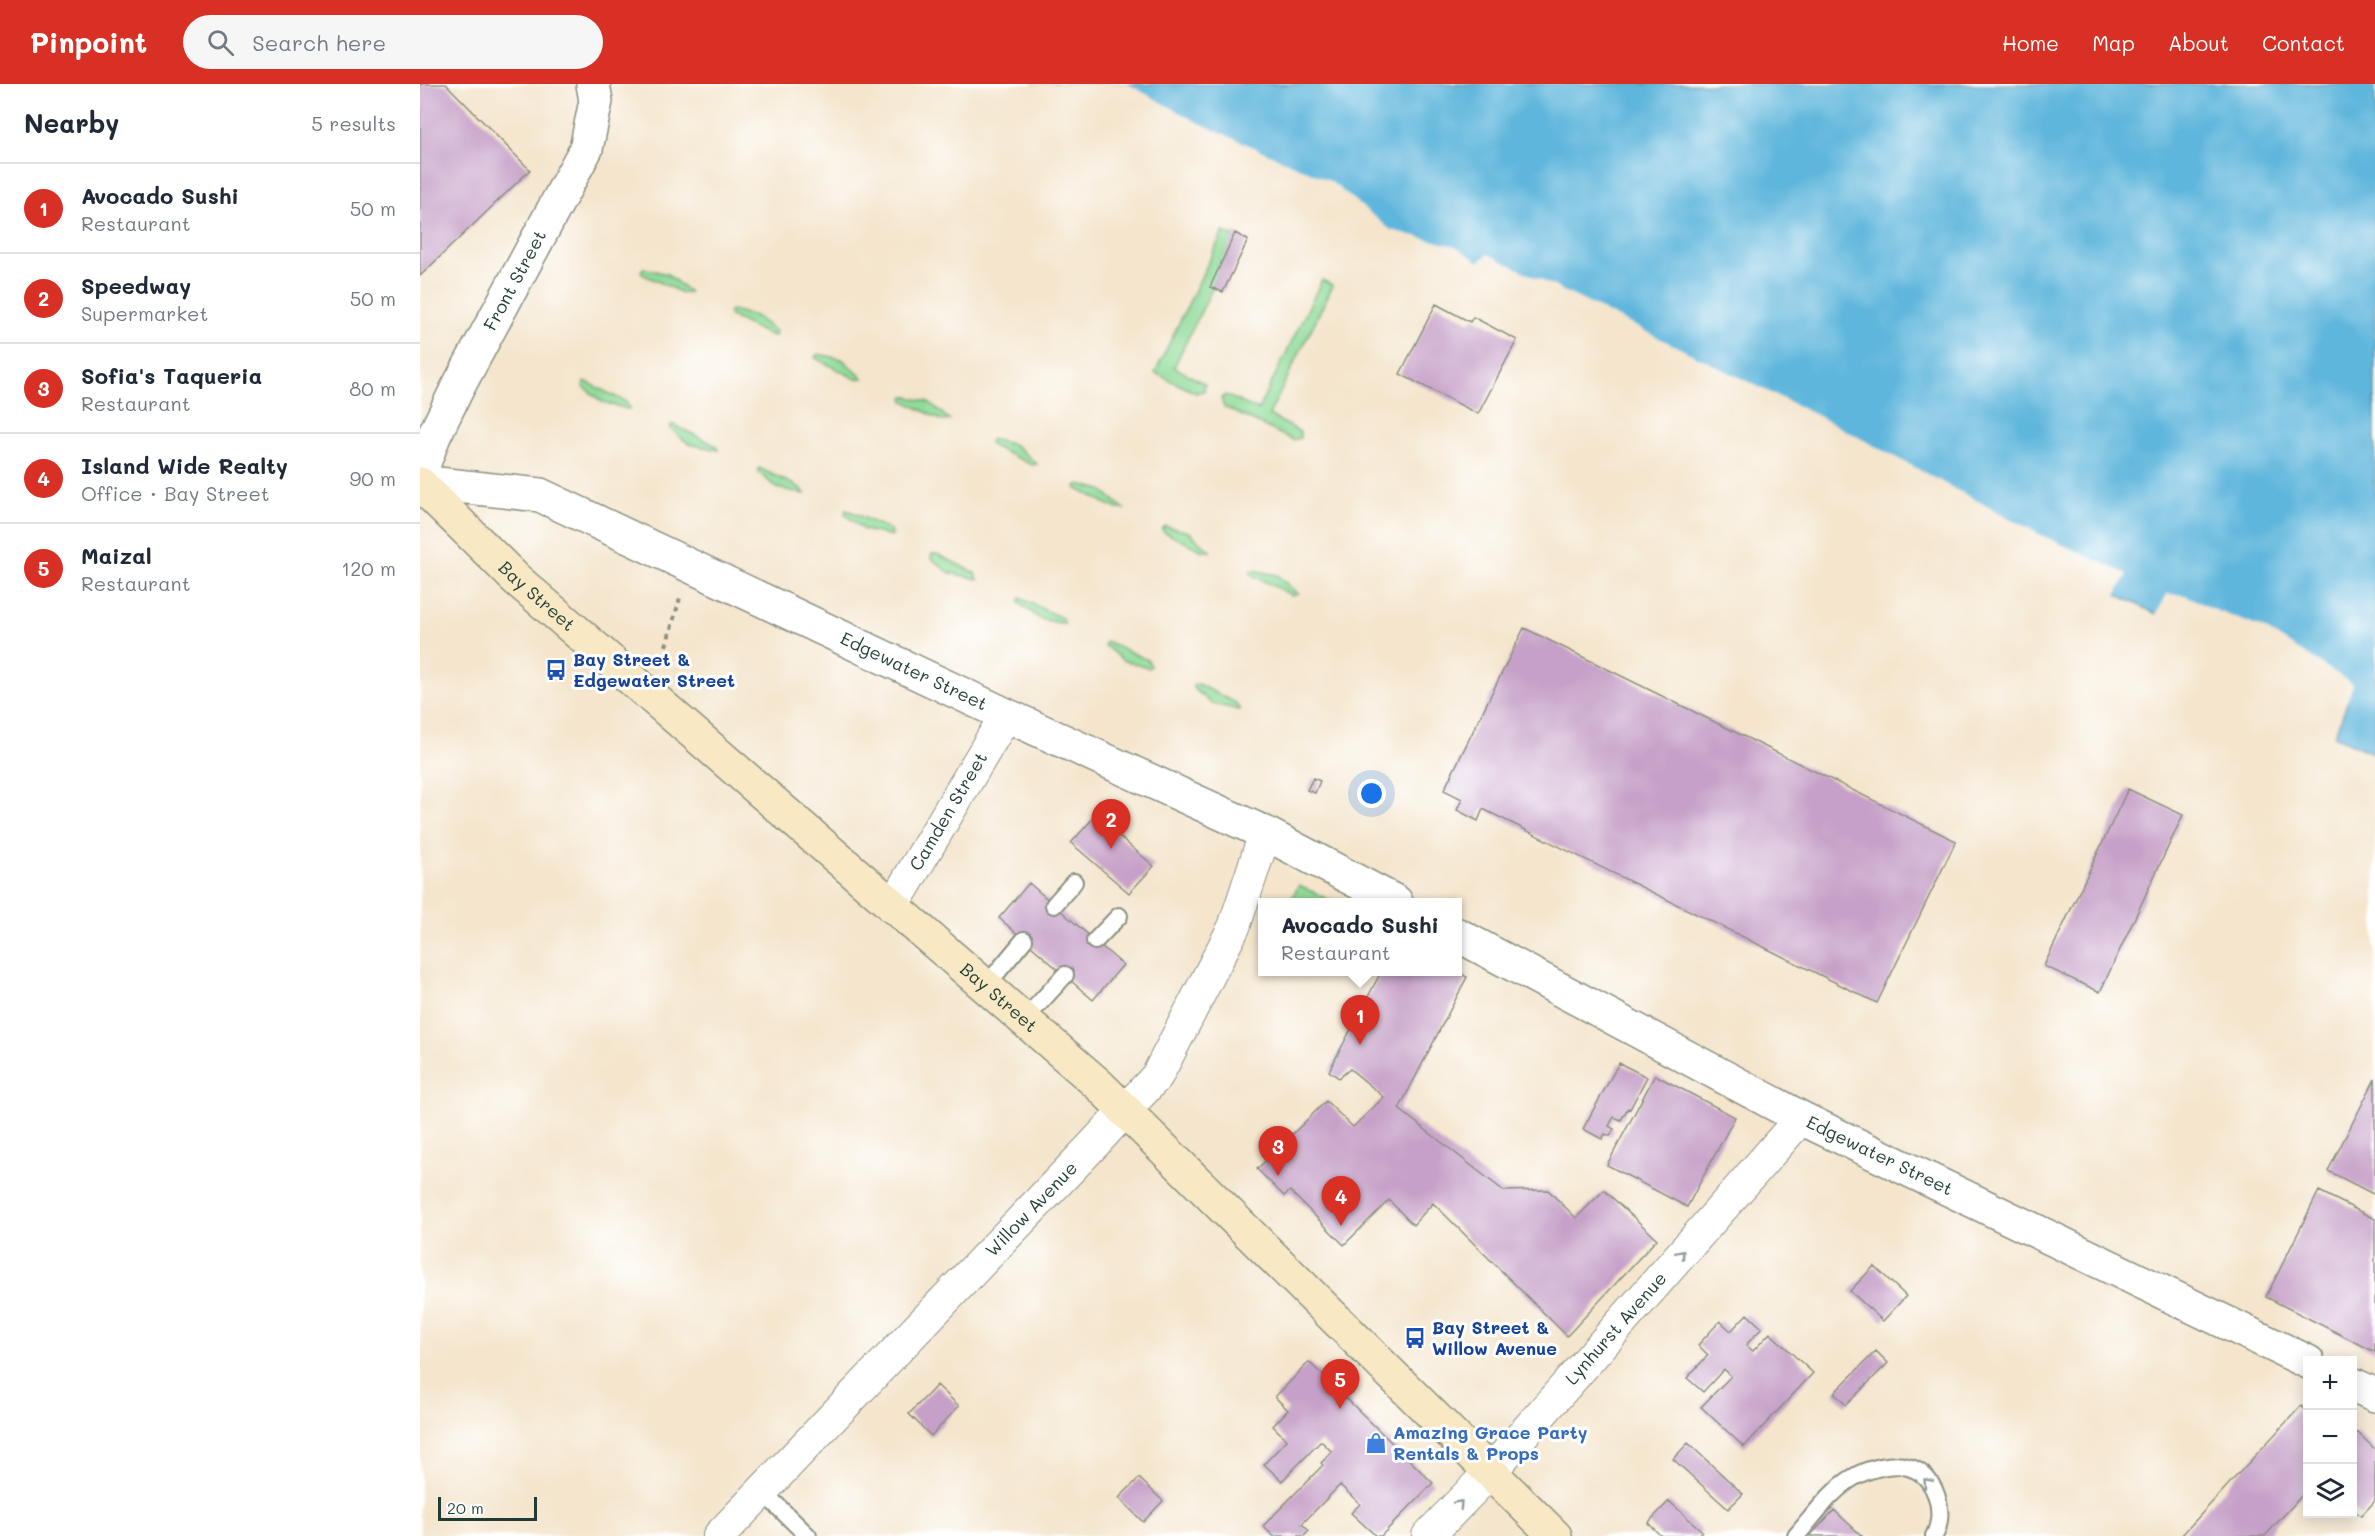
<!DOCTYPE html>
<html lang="en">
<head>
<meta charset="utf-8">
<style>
	:root { --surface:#fff; --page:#f6f6f7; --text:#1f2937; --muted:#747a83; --line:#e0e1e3; --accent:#d93025 }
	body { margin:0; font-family:Mali,sans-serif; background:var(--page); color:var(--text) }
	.controls { position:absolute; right:18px; bottom:18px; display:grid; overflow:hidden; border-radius:0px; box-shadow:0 3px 15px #0003 }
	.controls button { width:54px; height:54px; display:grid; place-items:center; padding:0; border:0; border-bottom:2px solid var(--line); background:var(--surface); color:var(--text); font:30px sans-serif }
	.scale { position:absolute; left:18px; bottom:15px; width:99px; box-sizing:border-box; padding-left:6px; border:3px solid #1f3d34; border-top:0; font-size:16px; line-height:21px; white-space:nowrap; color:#1f3d34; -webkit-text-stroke:4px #fff; paint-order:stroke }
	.you { position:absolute; left:952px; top:710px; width:21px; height:21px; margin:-15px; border:4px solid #fff; border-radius:50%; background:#1a73e8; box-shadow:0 0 0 9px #1a73e833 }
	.badge { display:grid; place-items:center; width:39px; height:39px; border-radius:50%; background:var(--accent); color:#fff; font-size:20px; font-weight:700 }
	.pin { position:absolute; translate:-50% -50px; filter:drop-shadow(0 2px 3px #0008) }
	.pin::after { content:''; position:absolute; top:32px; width:21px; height:18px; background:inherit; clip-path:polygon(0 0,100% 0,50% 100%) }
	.popup { position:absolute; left:838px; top:814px; width:204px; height:78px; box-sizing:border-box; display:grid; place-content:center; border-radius:0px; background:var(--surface); filter:drop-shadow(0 2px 4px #0005); font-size:20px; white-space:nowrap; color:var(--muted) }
	.popup b { font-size:22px; color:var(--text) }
	.popup::after { content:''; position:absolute; left:50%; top:100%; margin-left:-12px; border:12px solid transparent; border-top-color:var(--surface) }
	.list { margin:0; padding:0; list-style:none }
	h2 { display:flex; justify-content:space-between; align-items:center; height:78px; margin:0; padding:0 24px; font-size:26px }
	h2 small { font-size:20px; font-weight:400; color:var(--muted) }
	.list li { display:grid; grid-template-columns:39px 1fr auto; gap:18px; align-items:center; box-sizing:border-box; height:90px; padding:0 24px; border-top:2px solid var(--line) }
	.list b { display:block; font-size:22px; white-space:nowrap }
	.list p { margin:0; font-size:20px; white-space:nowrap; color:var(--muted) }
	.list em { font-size:20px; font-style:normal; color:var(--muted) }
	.icon { flex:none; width:33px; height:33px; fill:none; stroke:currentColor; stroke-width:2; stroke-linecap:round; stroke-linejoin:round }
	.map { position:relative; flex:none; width:1955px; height:1452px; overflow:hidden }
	header { display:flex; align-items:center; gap:36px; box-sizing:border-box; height:84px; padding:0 30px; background:var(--accent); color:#fff }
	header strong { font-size:28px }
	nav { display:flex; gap:33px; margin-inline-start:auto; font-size:21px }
	.search { width:420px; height:54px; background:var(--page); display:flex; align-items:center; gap:15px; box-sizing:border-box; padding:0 21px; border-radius:33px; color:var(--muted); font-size:22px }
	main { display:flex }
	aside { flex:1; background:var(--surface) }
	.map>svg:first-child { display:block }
</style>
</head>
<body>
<header>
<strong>Pinpoint</strong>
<div class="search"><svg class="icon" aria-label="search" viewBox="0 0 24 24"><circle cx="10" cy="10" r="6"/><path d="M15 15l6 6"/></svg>Search here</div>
<nav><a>Home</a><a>Map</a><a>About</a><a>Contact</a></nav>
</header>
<main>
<aside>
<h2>Nearby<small>5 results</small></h2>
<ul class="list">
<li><span class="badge">1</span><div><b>Avocado Sushi</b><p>Restaurant</p></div><em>50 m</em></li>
<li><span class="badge">2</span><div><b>Speedway</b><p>Supermarket</p></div><em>50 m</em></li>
<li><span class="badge">3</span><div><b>Sofia's Taqueria</b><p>Restaurant</p></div><em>80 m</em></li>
<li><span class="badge">4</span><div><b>Island Wide Realty</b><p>Office · Bay Street</p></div><em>90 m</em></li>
<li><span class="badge">5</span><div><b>Maizal</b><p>Restaurant</p></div><em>120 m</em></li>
</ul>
</aside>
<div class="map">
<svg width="1955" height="1452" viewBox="0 0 1955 1452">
	<rect width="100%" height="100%" fill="#fff"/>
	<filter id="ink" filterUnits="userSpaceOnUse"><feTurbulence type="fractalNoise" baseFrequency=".0167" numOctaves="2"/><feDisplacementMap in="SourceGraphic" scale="12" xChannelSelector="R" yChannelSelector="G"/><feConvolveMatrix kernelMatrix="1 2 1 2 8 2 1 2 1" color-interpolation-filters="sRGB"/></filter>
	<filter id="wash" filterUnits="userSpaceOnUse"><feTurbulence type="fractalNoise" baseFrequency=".008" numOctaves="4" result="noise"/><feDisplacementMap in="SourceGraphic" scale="24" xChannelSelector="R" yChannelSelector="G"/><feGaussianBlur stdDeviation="1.35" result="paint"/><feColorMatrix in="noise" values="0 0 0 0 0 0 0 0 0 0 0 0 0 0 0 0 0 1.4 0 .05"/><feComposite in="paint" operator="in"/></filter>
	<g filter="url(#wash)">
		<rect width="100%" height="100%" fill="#f4e5cc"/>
		<path fill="#90db98" stroke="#588c66" stroke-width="1.5" d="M 803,148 L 817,154 L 754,283 L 785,300 L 784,307 L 776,309 L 735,289 Z
			M 223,184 L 247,190 L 269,208 L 262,209 L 222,190 L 221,187 Z
			M 902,196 L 913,201 L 849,331 L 880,348 L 880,354 L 873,356 L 804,323 L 801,315 L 805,311 L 838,326 Z
			M 311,226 L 335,232 L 356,248 L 355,252 L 349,251 L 310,232 L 308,228 Z
			M 398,270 L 422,275 L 443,294 L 436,295 L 397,275 L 395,273 Z
			M 164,299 L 167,298 L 206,318 L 210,324 L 208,325 L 182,318 L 163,302 Z
			M 485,312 L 509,318 L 530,336 L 523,337 L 484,317 L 483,313 Z
			M 254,341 L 295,361 L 298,366 L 269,360 L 251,345 L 251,341 Z
			M 571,355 L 595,361 L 617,380 L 612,381 L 570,361 L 569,358 Z
			M 339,384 L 381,404 L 385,410 L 357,404 L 338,388 Z
			M 659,400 L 682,406 L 704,425 L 697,425 L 657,405 L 656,402 Z
			M 426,426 L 430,427 L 470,446 L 472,452 L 444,446 L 425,430 Z
			M 745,442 L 769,448 L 790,467 L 783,467 L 744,448 L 742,445 Z
			M 517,470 L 555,489 L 558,495 L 530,489 L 511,474 L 512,470 Z
			M 833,486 L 857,491 L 878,510 L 871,511 L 832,491 L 830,488 Z
			M 600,514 L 642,534 L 645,540 L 620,535 L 599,519 Z
			M 686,557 L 728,576 L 731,582 L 729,584 L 703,576 L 684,561 Z
			M 778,600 L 816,619 L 820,626 L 792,620 L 773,604 L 773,601 Z
			M 879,801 L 913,818 L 897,818 L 890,815 L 888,818 L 870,818 Z"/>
		<path fill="#5fb6dc" stroke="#3f7a88" stroke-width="1.5" d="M 612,0 L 1955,0 L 1955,670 L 1914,652 L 1927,619 L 1736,530 L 1050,186 Z"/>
		<path fill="#f4e5cc" d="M 609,0 L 708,0 L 779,39 L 910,97 L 971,146 L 1035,162 L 1059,178 L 1068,170 L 1406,336 L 1619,450 L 1707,490 L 1695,513 L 1331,337 L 1050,190 L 1024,212 L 611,3 Z
			M 1747,510 L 1765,511 L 1795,526 L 1845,545 L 1933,600 L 1919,638 L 1917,637 L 1923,621 L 1735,533 Z"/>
		<g id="blocks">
			<path fill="#c6a0c8" d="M 0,0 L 26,0 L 110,86 L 0,192 Z
				M 815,149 L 828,156 L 803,208 L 790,203 Z
				M 1016,220 L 1050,238 L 1053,233 L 1097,256 L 1058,330 L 980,290 Z
				M 1104,544 L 1536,757 L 1457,919 L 1063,725 L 1058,737 L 1037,726 L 1042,715 L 1024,706 Z
				M 893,694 L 900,697 L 895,709 L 887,706 Z
				M 1708,705 L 1763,731 L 1680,908 L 1624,882 Z
				M 675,732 L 734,782 L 709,809 L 651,759 Z
				M 609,799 L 703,881 L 673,916 L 579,834 Z
				M 961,888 L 1037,888 L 1047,893 L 979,1025 L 1084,1107 L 1128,1106 L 1156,1134 L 1184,1106 L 1237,1155 L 1147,1252 L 1013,1119 L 993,1141 L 969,1116 L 924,1161 L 870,1107 L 864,1112 L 837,1085 L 906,1017 L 933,1043 L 964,1013 L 930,985 L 919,994 L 909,987 Z
				M 1199,979 L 1227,993 L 1210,1025 L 1208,1024 L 1201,1036 L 1194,1033 L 1189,1042 L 1194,1045 L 1190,1052 L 1185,1050 L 1182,1055 L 1163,1045 Z
				M 1235,991 L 1315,1033 L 1267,1123 L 1187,1081 Z
				M 1955,995 L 1955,1111 L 1908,1087 Z
				M 1899,1107 L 1955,1135 L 1955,1268 L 1846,1213 Z
				M 1454,1182 L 1486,1212 L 1463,1237 L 1430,1207 Z
				M 1327,1230 L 1342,1244 L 1326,1261 L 1333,1267 L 1350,1249 L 1393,1289 L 1324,1363 L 1281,1323 L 1311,1292 L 1304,1285 L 1283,1308 L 1267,1294 L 1288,1271 L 1278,1261 L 1300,1237 L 1311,1247 Z
				M 1456,1267 L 1468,1279 L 1426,1321 L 1414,1309 Z
				M 889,1278 L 1013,1399 L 961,1452 L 956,1452 L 931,1429 L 940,1420 L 920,1401 L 882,1440 L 889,1447 L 884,1452 L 853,1452 L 843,1442 L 903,1381 L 901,1379 L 912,1368 L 901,1357 L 862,1397 L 844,1380 L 867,1356 L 853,1342 L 868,1326 L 855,1313 Z
				M 517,1301 L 539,1322 L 511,1352 L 489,1330 Z
				M 1881,1322 L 1888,1328 L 1888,1405 L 1845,1452 L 1761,1452 Z
				M 1937,1348 L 1955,1365 L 1955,1417 L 1941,1432 L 1932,1425 L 1932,1353 Z
				M 1268,1359 L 1323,1410 L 1308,1425 L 1253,1375 Z
				M 719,1394 L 743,1417 L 723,1438 L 699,1414 Z
				M 1249,1417 L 1282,1447 L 1277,1452 L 1241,1452 L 1228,1439 Z
				M 1414,1426 L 1442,1452 L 1390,1452 Z"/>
		</g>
	</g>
	<g filter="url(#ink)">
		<use href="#blocks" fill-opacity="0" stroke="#8a9180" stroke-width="1.5"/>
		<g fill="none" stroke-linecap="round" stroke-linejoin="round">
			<defs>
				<path id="service" d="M 634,821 L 654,798
					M 675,857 L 699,832
					M 565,903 L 604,856
					M 604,936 L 645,891
					M 342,1407 L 388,1452
					M 1376,1452 C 1393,1433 1411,1406 1434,1393 C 1448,1385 1472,1378 1488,1383 C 1516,1390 1527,1429 1514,1452"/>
				<g id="minor">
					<path id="s1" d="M 472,823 L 586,631"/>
					<path id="s2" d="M 299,1452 L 675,1059 L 737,992 L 814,843 L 845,749"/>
					<path id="s3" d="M 1008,1452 L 1070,1388 L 1381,1034"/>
				</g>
				<g id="tertiary">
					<path id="s4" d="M 0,390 L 14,352 L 37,305 L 166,65 L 176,17 L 173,0"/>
					<path id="s5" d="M 0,398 L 120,411 L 586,631 L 845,749 L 976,818"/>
					<path id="s6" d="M 1038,851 L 1381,1034 L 1888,1278"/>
					<path d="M 1932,1300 L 1955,1311"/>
				</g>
				<g id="secondary">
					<path id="s7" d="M 0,400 L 96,495 L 678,1000 L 1135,1452"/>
				</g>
			</defs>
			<use href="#service" stroke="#8a9180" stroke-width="20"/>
			<use href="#minor" stroke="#8a9180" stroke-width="34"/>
			<use href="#tertiary" stroke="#8a9180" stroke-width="36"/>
			<use href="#secondary" stroke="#8a9180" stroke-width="36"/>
			<path stroke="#8a9180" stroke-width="4" stroke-dasharray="4.5 4.5" stroke-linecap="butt" d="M 246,562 L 260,514"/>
			<use href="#service" stroke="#fff" stroke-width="16"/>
			<use href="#minor" stroke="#fff" stroke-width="32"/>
			<use href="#tertiary" stroke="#fff" stroke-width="33"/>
			<use href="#secondary" stroke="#f8e8c3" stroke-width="33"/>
		</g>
		<defs><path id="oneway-chevron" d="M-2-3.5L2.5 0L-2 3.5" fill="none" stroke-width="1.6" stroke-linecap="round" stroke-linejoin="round" transform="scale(1.5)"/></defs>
		<g stroke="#8f9e9a">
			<use href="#oneway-chevron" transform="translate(1261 1170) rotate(-49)"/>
			<use href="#oneway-chevron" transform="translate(1507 1398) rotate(-131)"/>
			<use href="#oneway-chevron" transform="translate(1039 1420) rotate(-47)"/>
		</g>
	</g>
	<defs>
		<symbol id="bus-bare" viewBox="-9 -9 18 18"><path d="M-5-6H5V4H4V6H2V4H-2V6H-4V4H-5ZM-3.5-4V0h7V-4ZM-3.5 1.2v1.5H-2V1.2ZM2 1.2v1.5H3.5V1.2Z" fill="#1a4fb4" stroke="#fff" stroke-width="2.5" paint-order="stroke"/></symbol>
		<symbol id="shop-bare" viewBox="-9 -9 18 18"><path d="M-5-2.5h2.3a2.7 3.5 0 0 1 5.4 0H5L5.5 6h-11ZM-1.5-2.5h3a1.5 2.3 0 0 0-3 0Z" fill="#3f7fe0" stroke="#fff" stroke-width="2.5" paint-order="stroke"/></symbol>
	</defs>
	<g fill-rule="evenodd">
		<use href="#bus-bare" x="121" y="571" width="30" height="30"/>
		<use href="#bus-bare" x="980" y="1239" width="30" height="30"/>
		<use href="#shop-bare" x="941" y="1344" width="30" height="30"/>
	</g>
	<g text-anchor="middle" stroke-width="6" stroke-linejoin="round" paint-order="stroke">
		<g font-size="18" fill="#1f3d34" stroke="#fff">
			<text dy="6" stroke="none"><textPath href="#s4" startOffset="216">Front Street</textPath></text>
			<text dy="6" stroke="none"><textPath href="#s7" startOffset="162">Bay Street</textPath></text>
			<text dy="6" stroke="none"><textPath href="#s5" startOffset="534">Edgewater Street</textPath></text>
			<text dy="6" stroke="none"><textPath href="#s1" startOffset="111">Camden Street</textPath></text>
			<text dy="6" stroke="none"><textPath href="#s7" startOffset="774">Bay Street</textPath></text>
			<text dy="6" stroke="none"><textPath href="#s6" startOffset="476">Edgewater Street</textPath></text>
			<text dy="6" stroke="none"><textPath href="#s2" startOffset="452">Willow Avenue</textPath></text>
			<text dy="6" stroke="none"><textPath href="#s3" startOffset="280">Lynhurst Avenue</textPath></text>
		</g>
		<g font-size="18" font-weight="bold" fill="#164399" stroke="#fff" text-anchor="start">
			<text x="153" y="582">Bay Street &amp;<tspan x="153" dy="21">Edgewater Street</tspan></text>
			<text x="1012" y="1250">Bay Street &amp;<tspan x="1012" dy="21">Willow Avenue</tspan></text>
		</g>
		<g font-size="18" font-weight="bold" fill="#366cbe" stroke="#fff" text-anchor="start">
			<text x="973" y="1355">Amazing Grace Party<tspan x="973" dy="21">Rentals &amp; Props</tspan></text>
		</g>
	</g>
</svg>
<div class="controls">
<button>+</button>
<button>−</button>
<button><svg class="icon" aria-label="layers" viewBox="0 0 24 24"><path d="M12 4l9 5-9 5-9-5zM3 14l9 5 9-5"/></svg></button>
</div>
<div class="scale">20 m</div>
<div class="you"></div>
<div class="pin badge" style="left:940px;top:961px">1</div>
<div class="popup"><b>Avocado Sushi</b>Restaurant</div>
<div class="pin badge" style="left:691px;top:765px">2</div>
<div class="pin badge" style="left:858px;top:1092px">3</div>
<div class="pin badge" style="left:921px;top:1142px">4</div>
<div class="pin badge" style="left:920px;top:1325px">5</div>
</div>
</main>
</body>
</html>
